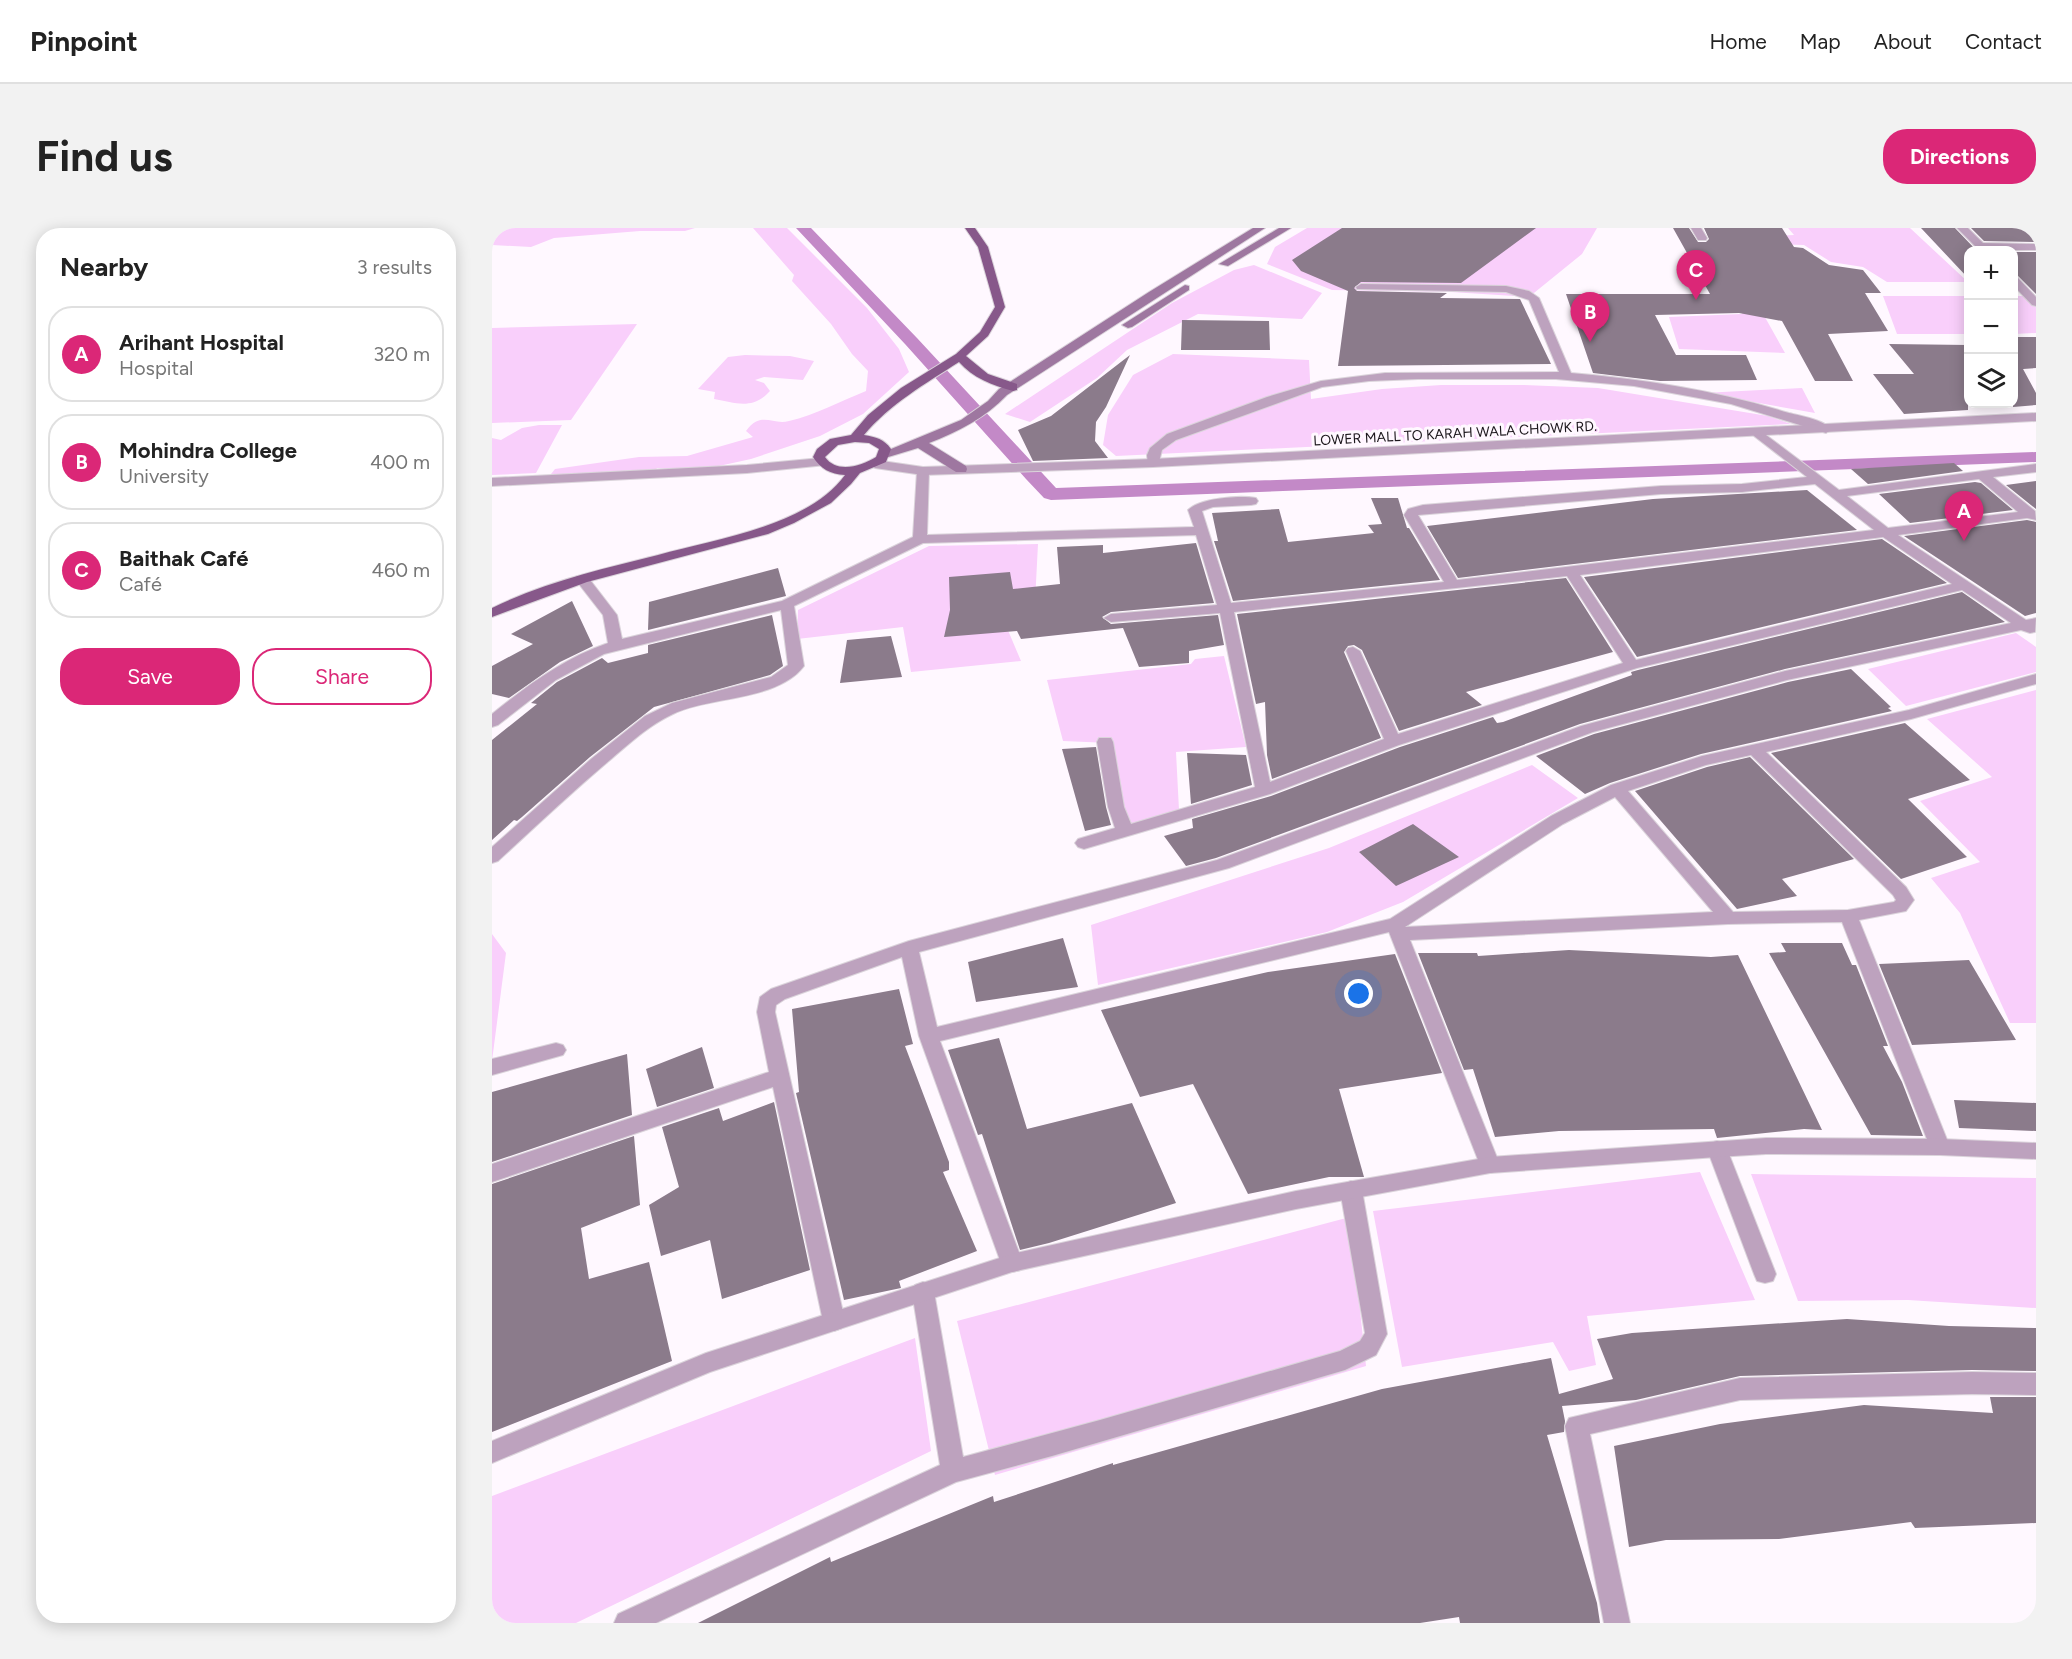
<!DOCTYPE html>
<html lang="en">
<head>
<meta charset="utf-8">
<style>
	:root { --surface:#fff; --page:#f2f2f2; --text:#222; --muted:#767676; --line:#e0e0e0; --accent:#db2777 }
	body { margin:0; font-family:Figtree,sans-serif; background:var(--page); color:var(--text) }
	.controls { position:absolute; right:18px; top:18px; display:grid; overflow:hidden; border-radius:12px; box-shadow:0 3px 15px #0003 }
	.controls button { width:54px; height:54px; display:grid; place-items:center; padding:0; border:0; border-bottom:2px solid var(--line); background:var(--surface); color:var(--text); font:30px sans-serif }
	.you { position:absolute; left:867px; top:766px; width:21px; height:21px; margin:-15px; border:4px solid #fff; border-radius:50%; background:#1a73e8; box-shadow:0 0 0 9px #1a73e833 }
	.badge { display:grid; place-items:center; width:39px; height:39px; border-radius:50%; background:var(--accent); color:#fff; font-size:20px; font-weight:700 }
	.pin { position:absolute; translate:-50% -50px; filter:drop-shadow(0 2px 3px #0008) }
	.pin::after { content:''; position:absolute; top:32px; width:21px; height:18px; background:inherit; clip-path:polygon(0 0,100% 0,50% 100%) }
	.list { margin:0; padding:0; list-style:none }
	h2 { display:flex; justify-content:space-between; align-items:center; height:78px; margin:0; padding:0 24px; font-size:26px }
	h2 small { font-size:20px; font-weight:400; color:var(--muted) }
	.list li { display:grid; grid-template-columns:39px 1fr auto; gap:18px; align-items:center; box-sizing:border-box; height:96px; margin:0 12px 12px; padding:0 12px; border:2px solid var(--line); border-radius:24px }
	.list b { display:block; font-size:22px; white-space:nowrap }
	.list p { margin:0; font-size:20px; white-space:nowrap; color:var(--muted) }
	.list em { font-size:20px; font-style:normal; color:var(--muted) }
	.actions { display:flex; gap:12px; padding:18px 24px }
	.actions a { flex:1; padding:14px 0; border:2px solid var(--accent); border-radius:24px; text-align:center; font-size:21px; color:var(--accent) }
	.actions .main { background:var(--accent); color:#fff }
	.icon { flex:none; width:33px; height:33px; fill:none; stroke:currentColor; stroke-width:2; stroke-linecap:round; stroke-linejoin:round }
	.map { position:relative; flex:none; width:1544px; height:1395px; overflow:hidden; border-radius:24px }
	header { display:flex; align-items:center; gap:36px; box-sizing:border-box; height:84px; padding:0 30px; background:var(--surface); border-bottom:2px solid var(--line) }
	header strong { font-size:28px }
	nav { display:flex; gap:33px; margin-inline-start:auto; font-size:21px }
	.intro { display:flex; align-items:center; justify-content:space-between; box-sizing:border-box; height:144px; padding:0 36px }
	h1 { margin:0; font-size:42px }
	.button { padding:15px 27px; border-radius:24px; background:var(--accent); color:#fff; font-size:21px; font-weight:700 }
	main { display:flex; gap:36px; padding:0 36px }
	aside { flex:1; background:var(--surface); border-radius:24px; box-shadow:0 3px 15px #0003 }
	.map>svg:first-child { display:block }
</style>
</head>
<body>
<header>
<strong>Pinpoint</strong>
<nav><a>Home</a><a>Map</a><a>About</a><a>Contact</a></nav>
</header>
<div class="intro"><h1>Find us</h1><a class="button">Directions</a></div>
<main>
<aside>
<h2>Nearby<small>3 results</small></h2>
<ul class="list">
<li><span class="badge">A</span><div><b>Arihant Hospital</b><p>Hospital</p></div><em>320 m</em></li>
<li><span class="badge">B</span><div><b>Mohindra College</b><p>University</p></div><em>400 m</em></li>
<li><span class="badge">C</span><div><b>Baithak Café</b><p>Café</p></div><em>460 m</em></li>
</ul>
<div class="actions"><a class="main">Save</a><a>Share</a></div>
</aside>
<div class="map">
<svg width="1544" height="1395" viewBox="0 0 1544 1395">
	<rect width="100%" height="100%" fill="#fff8ff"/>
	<path fill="#f9cffb" d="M 0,0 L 203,0 L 193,3 L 148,3 L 62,10 L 39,19 L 0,17 Z
		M 261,0 L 295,0 L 375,80 L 407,121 L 417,144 L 371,186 L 328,208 L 259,231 L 204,243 L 165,240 L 158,249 L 60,252 L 59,246 L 63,241 L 147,229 L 195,228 L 261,209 L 254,203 C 269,182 281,198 297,193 C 323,187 349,173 374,163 L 376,143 L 360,126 L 339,96 L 300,53 L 302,47 Z
		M 815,0 L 1105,0 L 1090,26 L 1037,69 L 959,64 L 840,62 L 775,36 L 783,19 Z
		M 1296,0 L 1418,0 L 1476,54 L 1395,54 L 1371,39 L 1339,34 L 1312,17 L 1282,16 L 1277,8 L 1302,7 Z
		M 762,37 L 830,65 L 810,91 L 706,86 L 635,122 L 605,150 L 538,194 L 513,186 L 680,75 L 742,42 Z
		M 1260,66 L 1293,125 L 1187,121 L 1177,89 L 1250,86 L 1247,67 Z
		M 1391,68 L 1476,68 L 1476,106 L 1405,106 Z
		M 1522,68 L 1531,68 L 1544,76 L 1544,105 L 1522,106 Z
		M 145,96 L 79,192 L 0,195 L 0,100 Z
		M 681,126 L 817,132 L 819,171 L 890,161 L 949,157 L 1031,157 L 1106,160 L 1276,188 L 1299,196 L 624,228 L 611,217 L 616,187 L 641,147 Z
		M 253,127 L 298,128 L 322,133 L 311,152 L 272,149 L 263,152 L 272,155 L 278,163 C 261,182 244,175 222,171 L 223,164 L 206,161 L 236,129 Z
		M 1310,160 L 1323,185 L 1211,165 Z
		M 47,197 L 70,197 L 44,245 L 0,247 L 0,210 L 9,212 L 30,200 Z
		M 546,316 L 543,374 L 507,381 L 529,433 L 419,444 L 411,399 L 305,411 L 306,382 L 437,318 Z
		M 1524,405 L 1544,419 L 1544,444 L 1414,478 L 1376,441 Z
		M 732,428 L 754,519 L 684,524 L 687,582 L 636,597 L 618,515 L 571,513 L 555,452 L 699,436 L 703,431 Z
		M 1544,462 L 1544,795 L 1518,795 L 1468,685 L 1439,650 L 1488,634 L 1428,573 L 1500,549 L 1435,491 Z
		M 1040,537 L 1086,570 L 911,674 L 835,704 L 606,757 L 599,697 L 837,620 Z
		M 0,706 L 14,725 L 0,833 Z
		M 1208,944 L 1263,1072 L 1095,1088 L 1104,1137 L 1077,1143 L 1061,1114 L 910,1139 L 881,983 Z
		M 1259,946 L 1544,950 L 1544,1080 L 1416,1072 L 1306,1073 Z
		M 858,989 L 874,1138 L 503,1247 L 465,1093 Z
		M 423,1110 L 439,1223 L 84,1395 L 0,1395 L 0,1268 Z"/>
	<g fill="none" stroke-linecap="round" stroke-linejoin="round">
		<path fill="#c389c7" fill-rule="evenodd" d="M 304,0 L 319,0 L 425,110 L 564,260 L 1544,224 L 1544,234 L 559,272 L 552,270 L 534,251 L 413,116 Z"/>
	</g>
	<path fill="#8b7b8b" d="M 850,0 L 1044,0 L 969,55 L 869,54 L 862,60 L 865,63 L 955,65 L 948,70 L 1028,71 L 1059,136 L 846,138 L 856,63 L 809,43 L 800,32 Z
		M 1181,0 L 1197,0 L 1206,14 L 1214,14 L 1217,11 L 1212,0 L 1290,0 L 1302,19 L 1311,20 L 1337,37 L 1371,42 L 1389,65 L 1373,65 L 1396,103 L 1336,106 L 1361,153 L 1323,153 L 1290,93 L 1247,85 L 1163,87 L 1184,127 L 1254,127 L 1265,152 L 1168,153 L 1101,145 L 1074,66 L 1218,66 Z
		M 1429,0 L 1463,0 L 1484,22 L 1476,22 L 1476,50 Z
		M 1479,0 L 1544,0 L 1544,14 L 1492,13 Z
		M 1521,24 L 1544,24 L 1544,66 L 1525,47 L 1521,41 Z
		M 690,92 L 777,93 L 778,122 L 689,122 Z
		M 1521,109 L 1544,109 L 1544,140 L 1531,141 L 1544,165 L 1544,177 L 1521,179 Z
		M 1397,116 L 1476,117 L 1476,182 L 1412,186 L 1381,146 L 1422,146 Z
		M 638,127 L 614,179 L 604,194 L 603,213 L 616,230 L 541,233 L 526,202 L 559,188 Z
		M 1462,235 L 1471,243 L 1376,256 L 1359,241 Z
		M 1544,253 L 1544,281 L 1514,257 Z
		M 1483,254 L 1489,255 L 1521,282 L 1418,295 L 1387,266 Z
		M 1315,262 L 1365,302 L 966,350 L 935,298 L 1161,271 Z
		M 879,270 L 906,270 L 915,300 L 917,300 L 948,352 L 741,373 L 722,313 L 726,313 L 720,285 L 787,281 L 796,314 L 882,305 L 876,297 L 890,296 Z
		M 1535,292 L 1544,294 L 1544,385 L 1533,388 L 1412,308 Z
		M 1390,311 L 1455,355 L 1145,429 L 1092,349 Z
		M 704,315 L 722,375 L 619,384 L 610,389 L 619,396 L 726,387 L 732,417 L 697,423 L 697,435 L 647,439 L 631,400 L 529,411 L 525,403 L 452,409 L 458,382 L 457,349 L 518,344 L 521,361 L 568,356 L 565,319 L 611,317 L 611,325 Z
		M 286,340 L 294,368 L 156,402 L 157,374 Z
		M 1074,350 L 1121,424 L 974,464 L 990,477 L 907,503 L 870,422 L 862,417 L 856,418 L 852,424 L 889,510 L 780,551 L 775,527 L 773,474 L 764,476 L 745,386 Z
		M 1470,364 L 1513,394 L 1293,441 L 1088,496 L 724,630 L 694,638 L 672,608 L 701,600 L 700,591 L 779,568 L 908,519 L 1001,489 L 1005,495 L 1011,494 L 1140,447 L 1139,444 L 1146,442 Z
		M 80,373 L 101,418 L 68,434 L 17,470 L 0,466 L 0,438 L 41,416 L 19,406 Z
		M 280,387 L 291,438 L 278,447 L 162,479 L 98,529 L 30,589 L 25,593 L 22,592 L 0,612 L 0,512 L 45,476 L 39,475 L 65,454 L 110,430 L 116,435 L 156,425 L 156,417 Z
		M 399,408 L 410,449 L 348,455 L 355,412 Z
		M 1359,441 L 1399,479 L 1396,480 L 1400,483 L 1209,526 L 1118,555 L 1093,566 L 1044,528 L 1102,506 L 1296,454 Z
		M 1413,495 L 1478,552 L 1416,571 L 1475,629 L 1409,651 L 1279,525 Z
		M 604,519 L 614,579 L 619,597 L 593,603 L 570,521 Z
		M 695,525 L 754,527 L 760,557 L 699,576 Z
		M 1258,529 L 1362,631 L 1290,651 L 1305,668 L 1245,681 L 1143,563 L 1215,539 Z
		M 921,596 L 967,629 L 904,658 L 867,624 Z
		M 571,710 L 586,759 L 484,774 L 476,734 Z
		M 1289,715 L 1350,715 L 1360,737 L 1364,737 L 1396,818 L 1391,818 L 1410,854 L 1431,908 L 1379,907 L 1277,725 L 1294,724 Z
		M 1077,722 L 1219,729 L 1246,727 L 1330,902 L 1312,901 L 1225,910 L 1222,901 L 1067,903 L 1003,909 L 981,841 L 972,842 L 926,725 L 985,725 L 986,728 Z
		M 903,726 L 950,845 L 847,861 L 872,949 L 837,949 L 756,966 L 701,856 L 648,869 L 609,782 L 776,744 Z
		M 1477,732 L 1524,812 L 1420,817 L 1387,736 Z
		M 407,761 L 421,816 L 413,818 L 457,934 L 457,942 L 451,944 L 485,1023 L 407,1053 L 409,1060 L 352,1072 L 304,865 L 307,864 L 300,781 Z
		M 507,810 L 535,901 L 640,875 L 684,975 L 557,1015 L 528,1022 L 490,906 L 486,907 L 456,822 Z
		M 210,819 L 222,860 L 165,879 L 154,841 Z
		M 135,826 L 140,887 L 0,934 L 0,864 Z
		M 1462,872 L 1544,875 L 1544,903 L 1467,900 Z
		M 282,874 L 318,1042 L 230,1071 L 218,1012 L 169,1028 L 157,977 L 187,959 L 170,899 L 227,880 L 231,893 Z
		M 142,908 L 148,977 L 89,1000 L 97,1051 L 157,1034 L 180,1133 L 0,1204 L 0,956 Z
		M 1355,1091 L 1457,1098 L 1544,1100 L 1544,1143 L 1480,1142 L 1248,1148 L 1144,1172 L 1070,1178 L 1073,1193 L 1072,1204 L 1055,1207 L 1105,1375 L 1108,1395 L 968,1395 L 967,1389 L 928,1395 L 206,1395 L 338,1329 L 339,1334 L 501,1268 L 502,1274 L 621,1235 L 621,1237 L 890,1161 L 1059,1130 L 1067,1166 L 1121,1151 L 1105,1111 L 1140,1105 Z
		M 1498,1169 L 1544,1169 L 1544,1295 L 1423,1300 L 1419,1294 L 1287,1311 L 1174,1312 L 1137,1319 L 1122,1218 L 1228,1196 L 1372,1177 L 1501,1185 Z"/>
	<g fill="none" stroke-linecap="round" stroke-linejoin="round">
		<defs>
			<path id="minor" d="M 1199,0 L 1209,0 L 1215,10 L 1214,12 L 1206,12 Z
				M 1465,0 L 1476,0 L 1491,15 L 1544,16 L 1544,22 L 1487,22 Z
				M 1522,49 L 1526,50 L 1544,69 L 1544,78 L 1540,77 L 1522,58 Z
				M 869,56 L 1014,58 L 1037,63 L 1047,70 L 1079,145 C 1153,151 1226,163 1297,185 C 1310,188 1331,192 1340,201 L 1334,205 L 1239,176 L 1142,158 L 1064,151 L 926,151 L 877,153 L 830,159 L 684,212 L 670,222 L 666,238 L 656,238 L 655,227 L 658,220 L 675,206 L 775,169 L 829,153 L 893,145 L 1067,144 L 1037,72 L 1014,64 L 865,61 L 864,59 Z
				M 1266,201 L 1347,262 L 1544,236 L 1544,244 L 1501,249 L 1543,283 L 1544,292 L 1535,290 L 1406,307 L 1534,392 L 1544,390 L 1543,404 L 1538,405 L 1529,402 L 1295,452 L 1101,504 L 737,640 L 427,724 L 445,799 L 898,691 L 1059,588 L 1119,557 L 1210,528 L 1417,482 L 1544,446 L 1544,456 L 1419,491 L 1274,524 L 1414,659 L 1422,672 L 1414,683 L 1367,692 L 1458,919 L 1455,925 L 1448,927 L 1441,925 L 1438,919 L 1350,694 L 1236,696 L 918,712 L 1008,937 L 1005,943 L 998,945 L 991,943 L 988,937 L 897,704 L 448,813 L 531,1035 L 528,1042 L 520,1044 L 512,1042 L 509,1035 L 427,808 L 410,729 L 293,771 L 284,777 L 283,784 L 353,1093 L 350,1100 L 342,1103 L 334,1100 L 331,1093 L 281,859 L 0,954 L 0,936 L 277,844 L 265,784 L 268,769 L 279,761 L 417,713 L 725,632 L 1089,498 L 1293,443 L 1519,395 L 1470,362 L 1145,440 L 907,517 L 778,566 L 592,621 L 586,619 L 583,615 L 586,611 L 623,600 L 616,579 L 605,514 L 607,510 L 619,510 L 621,514 L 632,579 L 639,596 L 763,559 L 728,385 L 619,394 L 612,390 L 619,386 L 725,377 L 704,307 L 431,315 L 302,378 L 312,438 C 286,473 218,468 181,486 C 157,497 138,515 118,532 C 80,564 43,599 6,633 L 0,635 L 0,619 L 99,531 L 153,488 L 180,475 L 279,449 L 296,437 L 289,382 L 112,426 L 64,452 L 6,497 L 0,499 L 0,486 C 36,457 72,430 116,415 L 111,387 L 83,351 L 85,348 L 95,348 L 125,387 L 130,411 L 290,373 L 421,309 L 425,243 L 431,239 L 437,243 L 435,307 L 702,299 L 696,282 C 707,270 748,267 764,270 L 766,273 L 764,276 L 759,277 L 721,279 L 710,283 L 739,375 L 952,354 L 912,287 L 916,281 L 931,277 L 1169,258 L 1250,256 L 1315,249 L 1262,208 L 1260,205 L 1262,202 ZM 1487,251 L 1526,284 L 1396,300 L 1355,268 ZM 1323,256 L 1382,302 L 965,352 L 926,287 L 1169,266 L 1250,264 ZM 1391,309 L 1460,356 L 1144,432 L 1088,347 ZM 1075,348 L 1131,435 L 906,506 L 868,423 L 861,419 L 856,420 L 854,423 L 892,511 L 778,554 L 742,384 ZM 1259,527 L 1401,667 L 1404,672 L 1402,674 L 1356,682 L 1241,684 L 1136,563 L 1214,537 ZM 1123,569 L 1221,684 L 913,699 L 1071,596 Z
				M 329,230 L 335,234 L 334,237 L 255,245 L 0,258 L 0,250 L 255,237 Z
				M 64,815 L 71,817 L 74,822 L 71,827 L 0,847 L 0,831 Z
				M 1225,913 L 1232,915 L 1235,921 L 1284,1046 L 1281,1053 L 1273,1055 L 1265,1053 L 1262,1046 L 1215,921 L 1218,915 Z
				M 859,953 L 866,956 L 870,962 L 895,1106 L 884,1127 L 853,1142 L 560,1228 L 464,1254 L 164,1395 L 122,1395 L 126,1386 L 448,1237 L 420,1064 L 423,1057 L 431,1054 L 439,1057 L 442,1064 L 471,1229 L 608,1192 L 848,1123 L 868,1113 L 873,1105 L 848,962 L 852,956 Z
				M 1480,1144 L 1544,1145 L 1544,1167 L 1480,1166 L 1248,1172 L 1098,1206 L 1138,1395 L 1112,1395 L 1073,1198 L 1077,1190 L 1248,1150 Z"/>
			<path id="tertiary" d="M 1544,185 L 1544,193 L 661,239 L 431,247 L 383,240 L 377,236 L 383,232 L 431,239 L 661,231 Z
				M 1274,910 L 1448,911 L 1544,915 L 1544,931 L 1448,927 L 1274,926 L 1225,929 L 998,945 L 804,981 L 520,1044 L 218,1144 L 0,1235 L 0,1213 L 214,1125 L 520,1026 L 804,963 L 998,929 Z"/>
			<path id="secondary" d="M 761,0 L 773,0 L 515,167 C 493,190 466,204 437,215 L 474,238 L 475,241 L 474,244 L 464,244 L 426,220 L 393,230 L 387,226 L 469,192 L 496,173 L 507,161 L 657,64 Z
				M 787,0 L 799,0 L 736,38 L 727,36 Z
				M 693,57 L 697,58 L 697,62 L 640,99 L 636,100 L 630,97 Z"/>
			<path id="primary" d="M 473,0 L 483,0 L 496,19 L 513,79 L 496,108 L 474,128 L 496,146 L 525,156 L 525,162 L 521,163 C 500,157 481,150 467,134 C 433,156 398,176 372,207 C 384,209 392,211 399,221 L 394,234 L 368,245 L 359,256 L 339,275 L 302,295 L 276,306 L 95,354 L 0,389 L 0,380 C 53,354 110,341 166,327 C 224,311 316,298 353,247 C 338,246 329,241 321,229 L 325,221 L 338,211 L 359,207 L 376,187 L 409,160 L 464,126 L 488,104 L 503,79 L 486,19 ZM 363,214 L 377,215 L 387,221 L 384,229 C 369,238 345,246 333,229 L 346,217 Z"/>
		</defs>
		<use href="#minor" stroke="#dbd4db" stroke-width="2"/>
		<use href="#tertiary" stroke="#dbd4db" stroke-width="2"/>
		<use href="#secondary" stroke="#dbd4db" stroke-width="2"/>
		<use href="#primary" stroke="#dbd4db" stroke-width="2"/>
		<use href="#minor" fill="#bda2be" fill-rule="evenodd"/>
		<use href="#tertiary" fill="#bda2be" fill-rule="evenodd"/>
		<use href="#secondary" fill="#9e77a0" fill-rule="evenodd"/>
		<use href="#primary" fill="#87588a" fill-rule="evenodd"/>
	</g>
	<g text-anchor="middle" stroke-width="6" stroke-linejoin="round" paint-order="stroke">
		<g font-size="14" fill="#1c161c" stroke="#fff8ff">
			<text transform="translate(963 205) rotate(-3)" y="5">LOWER MALL TO KARAH WALA CHOWK RD.</text>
		</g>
	</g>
</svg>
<div class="controls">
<button>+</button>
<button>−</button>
<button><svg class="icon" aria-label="layers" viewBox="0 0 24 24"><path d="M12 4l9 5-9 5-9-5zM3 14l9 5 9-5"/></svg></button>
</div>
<div class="you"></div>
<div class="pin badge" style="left:1472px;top:313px">A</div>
<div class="pin badge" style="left:1098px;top:114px">B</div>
<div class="pin badge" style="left:1204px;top:72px">C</div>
</div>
</main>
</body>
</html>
